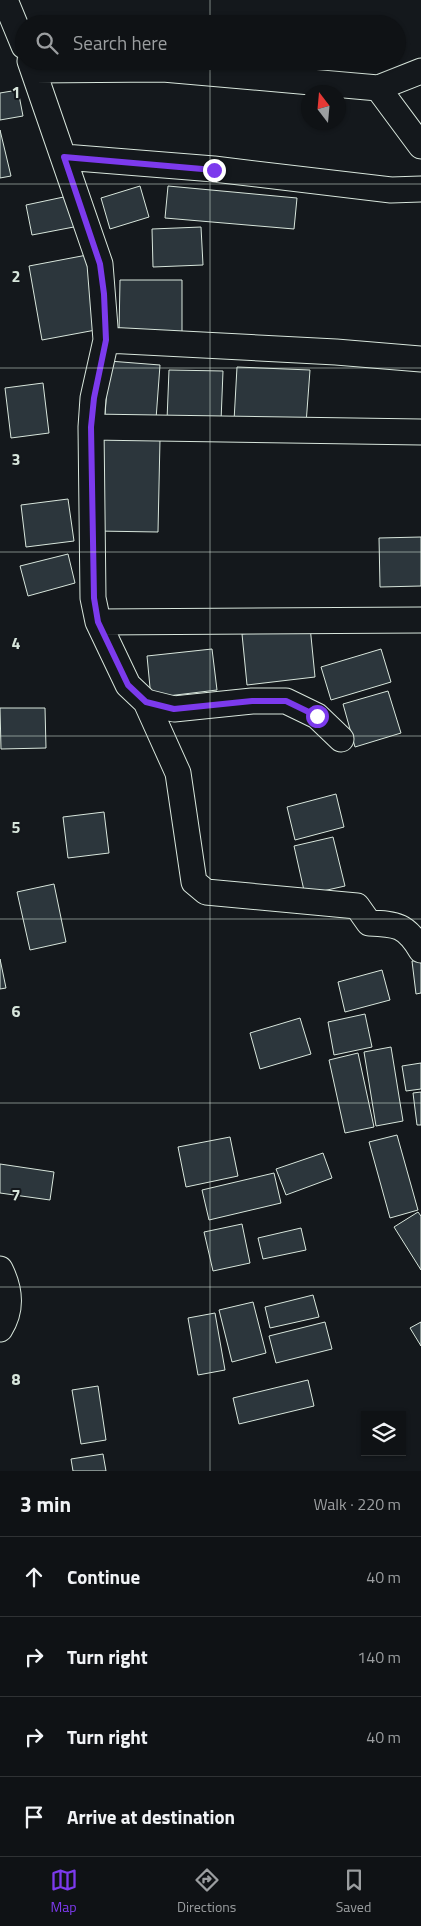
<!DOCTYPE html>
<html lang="en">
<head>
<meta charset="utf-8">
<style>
	:root { --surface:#0f1215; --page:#181b1e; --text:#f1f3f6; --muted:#9b9ea0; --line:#2f3234; --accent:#7c3aed }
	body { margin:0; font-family:"Titillium Web",sans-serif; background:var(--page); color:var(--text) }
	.controls { position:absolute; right:15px; bottom:15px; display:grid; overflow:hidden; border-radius:0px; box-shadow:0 1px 4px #0004 }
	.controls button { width:45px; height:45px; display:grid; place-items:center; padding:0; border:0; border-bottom:1px solid var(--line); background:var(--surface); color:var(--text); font:25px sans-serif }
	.compass { position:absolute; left:301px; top:85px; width:45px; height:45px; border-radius:50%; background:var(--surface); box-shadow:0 1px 4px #0004; rotate:344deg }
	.stop { position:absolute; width:15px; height:15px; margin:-11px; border:4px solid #7c3aed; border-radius:50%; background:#fff }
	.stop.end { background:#7c3aed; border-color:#fff; box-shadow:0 1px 5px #0008 }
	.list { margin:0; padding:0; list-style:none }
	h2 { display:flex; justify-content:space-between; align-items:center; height:65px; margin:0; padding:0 20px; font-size:21px }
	h2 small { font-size:16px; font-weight:400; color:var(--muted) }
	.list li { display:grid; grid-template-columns:32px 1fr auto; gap:15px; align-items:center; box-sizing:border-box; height:80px; padding:0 20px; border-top:1px solid var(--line) }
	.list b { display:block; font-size:19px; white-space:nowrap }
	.list em { font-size:16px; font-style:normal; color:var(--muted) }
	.icon { flex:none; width:28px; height:28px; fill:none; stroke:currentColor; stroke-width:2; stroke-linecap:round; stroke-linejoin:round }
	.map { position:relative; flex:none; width:421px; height:1471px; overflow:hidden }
	.search { position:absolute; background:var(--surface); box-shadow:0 1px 4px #0004; left:15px; right:15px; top:15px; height:55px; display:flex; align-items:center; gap:12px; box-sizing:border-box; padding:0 18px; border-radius:28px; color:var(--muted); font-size:19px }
	.sheet { height:385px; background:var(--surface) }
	nav { display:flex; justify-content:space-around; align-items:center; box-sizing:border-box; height:70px; border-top:1px solid var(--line); background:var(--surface); font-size:14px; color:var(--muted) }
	nav a { display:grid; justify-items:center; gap:2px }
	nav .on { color:var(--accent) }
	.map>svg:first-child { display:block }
</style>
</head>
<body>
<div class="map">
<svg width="421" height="1471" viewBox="0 0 421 1471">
	<rect width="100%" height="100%" fill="#14181c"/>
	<path fill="#2c363c" stroke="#d8e6dc" d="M 18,90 L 23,116 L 0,120 L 0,93 Z
		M 0,130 L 11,176 L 0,178 Z
		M 140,186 L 149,217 L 110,229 L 101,198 Z
		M 168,186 L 297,198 L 294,229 L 165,218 Z
		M 73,195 L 79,226 L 32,235 L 26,205 Z
		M 201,227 L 203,265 L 153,267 L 152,229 Z
		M 87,255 L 101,329 L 42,340 L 29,266 Z
		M 120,280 L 182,280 L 182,333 L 119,332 Z
		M 109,361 L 160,365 L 156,419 L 105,415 Z
		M 237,367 L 310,370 L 306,424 L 234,421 Z
		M 169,370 L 223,371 L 221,421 L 167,420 Z
		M 43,383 L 49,433 L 11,438 L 5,388 Z
		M 98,437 L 160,439 L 158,532 L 96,531 Z
		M 68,499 L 74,541 L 26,547 L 21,505 Z
		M 421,537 L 421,586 L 380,587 L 379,538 Z
		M 68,554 L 75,583 L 28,596 L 20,566 Z
		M 310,626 L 315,677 L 247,685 L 242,634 Z
		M 212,649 L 217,690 L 151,698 L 147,656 Z
		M 381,649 L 391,682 L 331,700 L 321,667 Z
		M 388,691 L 401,733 L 355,747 L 343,704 Z
		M 0,708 L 45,708 L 46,748 L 1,749 Z
		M 336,794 L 344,827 L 295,840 L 287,807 Z
		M 104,812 L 109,853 L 68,858 L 63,817 Z
		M 333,837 L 345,886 L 305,895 L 294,846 Z
		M 54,884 L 66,942 L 30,950 L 17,892 Z
		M 0,959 L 6,988 L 0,989 Z
		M 421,960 L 421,993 L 416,994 L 412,961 Z
		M 382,970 L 390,1000 L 345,1012 L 338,982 Z
		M 365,1014 L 372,1047 L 334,1055 L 328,1022 Z
		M 300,1018 L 311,1054 L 260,1069 L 250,1033 Z
		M 391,1047 L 403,1121 L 376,1126 L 364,1052 Z
		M 358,1053 L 374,1127 L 345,1133 L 329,1060 Z
		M 421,1063 L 421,1089 L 406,1091 L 402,1066 Z
		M 421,1092 L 421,1125 L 417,1125 L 413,1093 Z
		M 397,1135 L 418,1210 L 390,1218 L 369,1142 Z
		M 230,1137 L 238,1176 L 186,1187 L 178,1147 Z
		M 323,1153 L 332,1178 L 286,1195 L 276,1169 Z
		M 0,1164 L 54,1172 L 50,1200 L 0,1193 Z
		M 274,1173 L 281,1203 L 209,1220 L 202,1190 Z
		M 418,1212 L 421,1216 L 421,1270 L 394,1227 Z
		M 242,1224 L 250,1263 L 213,1271 L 204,1232 Z
		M 301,1228 L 306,1250 L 263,1259 L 258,1238 Z
		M 313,1295 L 319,1317 L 270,1328 L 265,1307 Z
		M 253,1302 L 266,1353 L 232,1362 L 219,1310 Z
		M 215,1313 L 225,1370 L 198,1375 L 188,1318 Z
		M 325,1322 L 332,1349 L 276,1363 L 269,1336 Z
		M 421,1322 L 421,1346 L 410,1328 Z
		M 308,1380 L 314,1406 L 239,1424 L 233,1398 Z
		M 98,1386 L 106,1440 L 81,1444 L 72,1390 Z
		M 103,1454 L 106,1471 L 73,1471 L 71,1459 Z"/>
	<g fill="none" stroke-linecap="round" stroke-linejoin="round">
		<defs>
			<path id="minor" d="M 5,0 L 24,46
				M 30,61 L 100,264 L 106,340 L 93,398 L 91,427 L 93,598 L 98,622 L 421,620
				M 34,70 L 163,69 L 378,88 L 421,71
				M 378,88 L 421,146
				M 64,157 L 214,169 L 391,190 L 421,189
				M 106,340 L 336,352 L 421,359
				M 91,427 L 421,432
				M 98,622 L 128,685 L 146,702 L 174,709 L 252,701 L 286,701 L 317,716 L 341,739
				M 146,702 L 178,773 L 194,882 L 206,892 L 357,906 L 369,923 C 397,924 406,925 421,950
				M 0,1269 C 10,1289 12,1310 0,1329"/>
		</defs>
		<use href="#minor" stroke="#d8e6dc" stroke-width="27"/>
		<use href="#minor" stroke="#14181c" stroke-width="25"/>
	</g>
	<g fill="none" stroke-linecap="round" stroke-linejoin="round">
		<path stroke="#7c3aed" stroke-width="6" d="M 214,170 L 64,157 L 100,264 L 104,294 L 106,340 L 94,398 L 91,427 L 94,598 L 98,622 L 128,685 L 146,702 L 174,709 L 252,701 L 286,701 L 317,716"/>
	</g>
	<path fill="none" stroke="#d8e6dc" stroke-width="1" stroke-opacity="0.55" d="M 210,0 L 210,24M 210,61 L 210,1471M 0,184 L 421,184M 0,368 L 421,368M 0,552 L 421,552M 0,736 L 421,736M 0,919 L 421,919M 0,1103 L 421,1103M 0,1287 L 421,1287"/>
	<g font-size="16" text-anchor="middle" font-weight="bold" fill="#d8e6dc" stroke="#14181c" stroke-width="4" stroke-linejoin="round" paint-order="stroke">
		<text x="16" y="98">1</text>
		<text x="16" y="282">2</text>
		<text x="16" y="465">3</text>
		<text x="16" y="649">4</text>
		<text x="16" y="833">5</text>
		<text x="16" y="1017">6</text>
		<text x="16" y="1201">7</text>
		<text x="16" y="1385">8</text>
	</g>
</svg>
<div class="controls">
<button><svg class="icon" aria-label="layers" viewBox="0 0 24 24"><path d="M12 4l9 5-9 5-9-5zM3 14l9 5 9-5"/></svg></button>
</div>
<svg class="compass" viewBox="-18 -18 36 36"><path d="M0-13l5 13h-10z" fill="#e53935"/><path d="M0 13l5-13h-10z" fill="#9b9ea0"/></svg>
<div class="stop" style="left:317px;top:716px"></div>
<div class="stop end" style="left:214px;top:170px"></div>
<div class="search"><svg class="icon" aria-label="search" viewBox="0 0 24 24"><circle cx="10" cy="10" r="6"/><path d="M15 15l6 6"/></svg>Search here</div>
</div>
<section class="sheet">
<h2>3 min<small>Walk · 220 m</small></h2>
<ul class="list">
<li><svg class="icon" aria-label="ahead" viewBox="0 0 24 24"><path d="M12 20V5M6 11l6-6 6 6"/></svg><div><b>Continue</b></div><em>40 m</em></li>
<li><svg class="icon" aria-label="right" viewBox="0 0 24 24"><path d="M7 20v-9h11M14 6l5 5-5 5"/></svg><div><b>Turn right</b></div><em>140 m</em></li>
<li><svg class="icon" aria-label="right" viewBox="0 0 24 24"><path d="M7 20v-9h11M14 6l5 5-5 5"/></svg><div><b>Turn right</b></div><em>40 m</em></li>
<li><svg class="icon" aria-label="arrive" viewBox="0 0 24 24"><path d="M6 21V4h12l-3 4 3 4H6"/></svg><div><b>Arrive at destination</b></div></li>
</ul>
</section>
<nav>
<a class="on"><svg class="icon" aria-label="map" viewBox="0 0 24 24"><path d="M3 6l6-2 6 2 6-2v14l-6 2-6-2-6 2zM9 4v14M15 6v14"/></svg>Map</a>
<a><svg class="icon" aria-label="directions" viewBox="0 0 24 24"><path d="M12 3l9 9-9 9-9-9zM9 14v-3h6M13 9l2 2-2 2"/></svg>Directions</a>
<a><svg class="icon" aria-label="saved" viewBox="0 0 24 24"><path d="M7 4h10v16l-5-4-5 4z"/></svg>Saved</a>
</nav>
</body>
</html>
